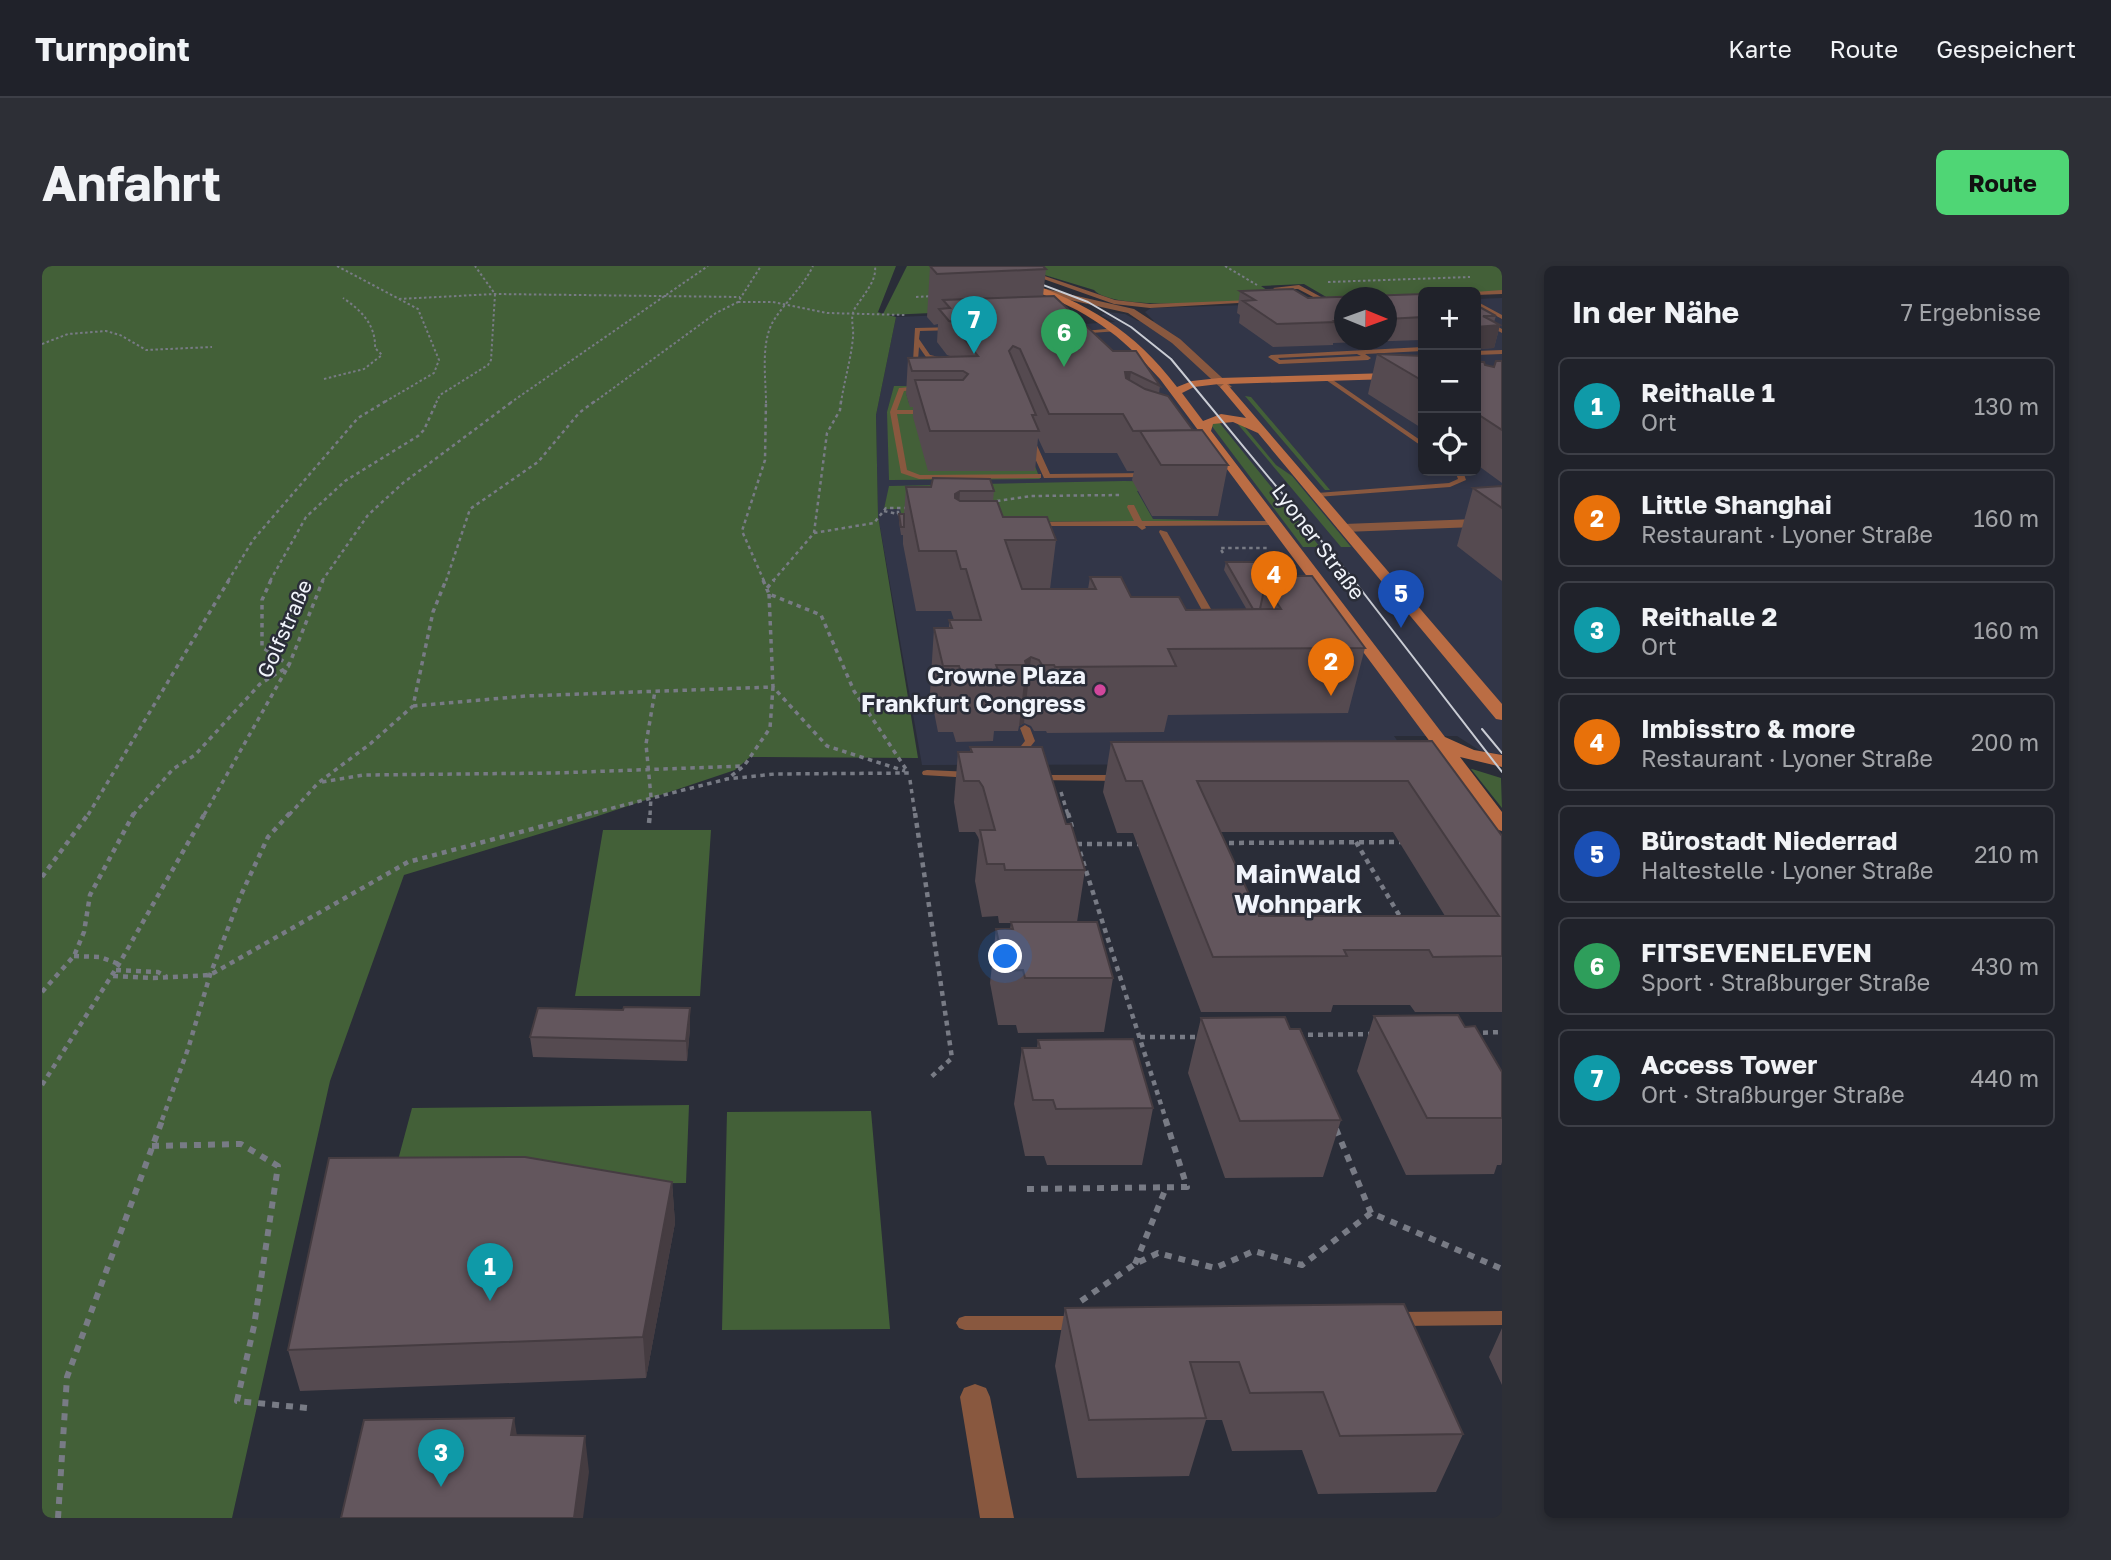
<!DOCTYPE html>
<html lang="de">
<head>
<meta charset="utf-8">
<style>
	:root { --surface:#20222a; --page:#2d2f36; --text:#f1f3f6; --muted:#a2a4a8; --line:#3d3f47; --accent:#4fd675 }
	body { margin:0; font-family:"Golos Text",sans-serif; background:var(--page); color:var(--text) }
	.controls { position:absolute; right:21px; top:21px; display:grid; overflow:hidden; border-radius:10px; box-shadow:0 4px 10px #0003 }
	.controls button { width:63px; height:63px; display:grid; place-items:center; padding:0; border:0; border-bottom:2px solid var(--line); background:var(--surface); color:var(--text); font:35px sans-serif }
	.compass { position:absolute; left:1292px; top:21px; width:63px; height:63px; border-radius:50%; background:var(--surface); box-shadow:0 4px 10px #0003; rotate:91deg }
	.you { position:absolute; left:964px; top:691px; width:24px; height:24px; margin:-18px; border:5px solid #fff; border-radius:50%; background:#1a73e8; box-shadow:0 0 0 10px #1a73e833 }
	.badge { display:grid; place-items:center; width:46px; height:46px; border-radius:50%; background:var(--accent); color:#fff; font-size:23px; font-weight:700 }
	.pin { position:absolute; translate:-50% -58px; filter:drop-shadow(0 2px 4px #0008) }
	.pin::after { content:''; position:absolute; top:37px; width:24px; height:21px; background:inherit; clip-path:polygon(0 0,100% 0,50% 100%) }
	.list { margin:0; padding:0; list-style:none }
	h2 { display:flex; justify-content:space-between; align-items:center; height:91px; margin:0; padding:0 28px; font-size:30px }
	h2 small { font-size:23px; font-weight:400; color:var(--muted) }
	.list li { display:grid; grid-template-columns:46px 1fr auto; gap:21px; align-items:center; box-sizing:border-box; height:98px; margin:0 14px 14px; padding:0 14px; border:2px solid var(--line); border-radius:10px }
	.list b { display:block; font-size:26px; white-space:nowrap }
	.list p { margin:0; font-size:23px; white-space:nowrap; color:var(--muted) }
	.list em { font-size:23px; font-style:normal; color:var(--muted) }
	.icon { flex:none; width:38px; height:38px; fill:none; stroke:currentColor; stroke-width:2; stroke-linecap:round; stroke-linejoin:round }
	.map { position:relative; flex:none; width:1460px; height:1252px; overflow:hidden; border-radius:10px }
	header { display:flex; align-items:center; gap:42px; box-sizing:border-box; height:98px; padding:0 35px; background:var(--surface); border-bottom:2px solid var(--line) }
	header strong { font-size:33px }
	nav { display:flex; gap:38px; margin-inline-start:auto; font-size:24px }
	.intro { display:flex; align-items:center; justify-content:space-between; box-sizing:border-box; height:168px; padding:0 42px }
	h1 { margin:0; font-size:49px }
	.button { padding:18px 32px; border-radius:10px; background:var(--accent); color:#111; font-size:24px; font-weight:700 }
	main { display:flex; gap:42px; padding:0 42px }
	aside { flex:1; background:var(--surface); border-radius:10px; box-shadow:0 4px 10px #0003 }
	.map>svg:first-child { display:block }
</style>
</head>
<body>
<header>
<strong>Turnpoint</strong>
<nav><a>Karte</a><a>Route</a><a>Gespeichert</a></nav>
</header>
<div class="intro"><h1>Anfahrt</h1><a class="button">Route</a></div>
<main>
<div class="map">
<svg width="1460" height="1252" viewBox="0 0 1460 1252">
	<rect width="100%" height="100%" fill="#2a2d38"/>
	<path fill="#323648" d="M 1460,32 L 1460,489 L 1437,484 L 1415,470 L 1352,470 L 1371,498 L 880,499 L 836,250 L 834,149 L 854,51 L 1027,44 L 1042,58 L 1073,56 L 1059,49 L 1066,46 L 1083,48 L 1096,55 L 1112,55 L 1103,46 L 1109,42 L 1302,36 L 1302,74 L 1344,74 L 1381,34 L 1381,205 L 1434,205 L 1434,33 Z"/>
	<path fill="#436038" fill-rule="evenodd" d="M 0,0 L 854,0 L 836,46 L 841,48 L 865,0 L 909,0 L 1019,41 L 846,49 L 854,51 L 834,149 L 836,250 L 876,492 L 708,491 L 693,504 L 553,551 L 362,609 L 288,815 L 190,1252 L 0,1252 Z
		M 973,0 L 1460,0 L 1460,26 L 1381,26 L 1381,28 L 1286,32 L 1262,18 L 1219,20 L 1238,33 C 1203,34 1073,47 1052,24 Z
		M 852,120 L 962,120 L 998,213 L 847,214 L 845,146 ZM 960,126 L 867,137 L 864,127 Z
		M 1203,130 L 1209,131 L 1288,224 L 1283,224 Z
		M 1176,155 L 1278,281 L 1261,281 L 1169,159 Z
		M 1194,156 L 1201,159 L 1234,199 L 1250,210 L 1309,281 L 1299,281 Z
		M 1082,215 L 1155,216 L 1161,225 L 1095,225 L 1111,253 L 1200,255 L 861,256 L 858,243 L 842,243 L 847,220 Z
		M 1430,503 L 1459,512 L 1460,542 L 1429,503 Z
		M 561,564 L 669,564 L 658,730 L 533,730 Z
		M 647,839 L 644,917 L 349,920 L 370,842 Z
		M 829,845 L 848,1063 L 680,1064 L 685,846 Z"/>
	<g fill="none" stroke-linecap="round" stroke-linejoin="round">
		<path stroke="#787b85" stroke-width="2" stroke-dasharray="2.5 2.5" stroke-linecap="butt" d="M 295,0 L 376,43 L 397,94 L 392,107 L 341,137
			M 1183,0 L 1215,19
			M 1286,16 L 1428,11
			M 874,31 L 892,30
			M 357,33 L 453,28 L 698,31
			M 696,36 L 731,36 L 785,47 L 864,49
			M 0,78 L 26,68 L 64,65 L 78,69 L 104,84 L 170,81
			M 282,113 L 322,103 L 340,89 L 333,82 C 334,59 319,44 301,32
			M 394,137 L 398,129 L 446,99 L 449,94 L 453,28 L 433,0
			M 468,137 L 666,0
			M 551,137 L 674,47 L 696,36 L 719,0
			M 724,137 C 724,113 718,76 732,54 C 744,35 761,21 771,0
			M 799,137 C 802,115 809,94 811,71 C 812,63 808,52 812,44 C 820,30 835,16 833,0"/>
		<path stroke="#787b85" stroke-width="2.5" stroke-dasharray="3.5 3.5" stroke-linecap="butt" d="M 948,236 L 989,230 L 1078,229
			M 842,245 L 856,248 L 856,244
			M 772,267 L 832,257 L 844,242 L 866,242
			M 1181,287 L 1178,282 L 1226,282
			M 186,315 L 211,274 L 316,152 L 344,135
			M 228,315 L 264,251 L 303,215 L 376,170 L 382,164 L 395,135
			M 280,315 L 326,249 L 361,217 L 471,135
			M 404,315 L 428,243 L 496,196 L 537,147 L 553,135
			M 722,315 L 700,265 L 723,194 L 724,135
			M 731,315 L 772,267 L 785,167 L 798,144 L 799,135"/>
		<path stroke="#787b85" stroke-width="3.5" stroke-dasharray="4.5 4.5" stroke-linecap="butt" d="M 229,314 L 220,334 L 220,381 L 247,399
			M 721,314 L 727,328 L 779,349 L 812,425 L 866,506
			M 725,322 L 732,314
			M 727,328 L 731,421 L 785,480 L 863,505
			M 371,440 L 484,430 L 731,421 L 728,462 L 702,500 L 685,513
			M 868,514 L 873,549
			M 280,516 L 322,509 L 514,507 L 701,500
			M 1019,526 L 1026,549
			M 46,549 L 187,314
			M 91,549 L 131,503 L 153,489 L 218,418 L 247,400
			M 162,549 L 247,399 L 281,314
			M 247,549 L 276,517 L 328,478 L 371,440 L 391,346 L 404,314
			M 543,549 L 685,513 L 733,508 L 869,507
			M 608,549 L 609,531 L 604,478 L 613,425"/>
		<path stroke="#787b85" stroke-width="4.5" stroke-dasharray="5 5" stroke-linecap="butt" d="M 873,547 L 910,792 L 888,812
			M 1026,547 L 1030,561
			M 607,557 L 608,547
			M 1314,576 L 1360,654
			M 1177,577 L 1361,576
			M 1035,578 L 1096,578
			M 1038,586 L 1124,854
			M 0,611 L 47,547
			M 32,690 L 58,691 L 77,698
			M 74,704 L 116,706 L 125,711
			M 71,710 L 111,712 L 168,709 L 366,596 L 550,547
			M 0,726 L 32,690 L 42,666 L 48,629 L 92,547
			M 1431,767 L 1460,766
			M 1256,769 L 1331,768
			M 1098,771 L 1160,771
			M 0,819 L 77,698 L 163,547
			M 120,854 L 146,783 L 168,709 L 198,631 L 226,571 L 248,547"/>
		<path stroke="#787b85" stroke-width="6" stroke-dasharray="7 7" stroke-linecap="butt" d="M 1294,863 L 1329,947
			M 110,880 L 199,878 L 236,900 L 212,1060 L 195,1135 L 265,1142
			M 985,923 L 1145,921 L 1123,852
			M 1093,998 L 1124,922
			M 1039,1035 L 1093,998 L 1116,987 L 1173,1002 L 1212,985 L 1260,999 L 1329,947 L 1460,1003
			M 16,1252 L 25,1111 L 121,852"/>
		<path fill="#89583f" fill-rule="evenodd" d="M 965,0 L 973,0 L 1073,34 L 1108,38 L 1211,34 L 1214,36 L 1108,42 L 1072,38 Z
			M 1257,19 L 1281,32 L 1282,33 L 1277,34 L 1256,23 L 1239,23 L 1250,31 L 1248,34 L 1231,22 Z
			M 1460,24 L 1460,28 L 1434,29 L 1432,26 Z
			M 1434,35 L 1460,49 L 1460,53 L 1434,39 Z
			M 1434,49 L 1460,63 L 1460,67 L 1434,53 Z
			M 915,61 L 913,64 L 878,65 L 877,73 L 888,89 L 906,93 L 906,95 L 884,91 L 877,81 L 876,94 L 871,95 L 873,62 Z
			M 1075,62 L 1077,65 L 1034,68 L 1031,66 Z
			M 1381,81 L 1381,85 L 1323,88 L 1329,92 L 1326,94 L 1237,98 L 1226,91 L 1229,89 ZM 1315,88 L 1319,90 L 1238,94 L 1236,92 Z
			M 1460,84 L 1460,88 L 1434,89 L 1434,85 Z
			M 1284,112 L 1288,112 L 1381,176 L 1381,181 L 1284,114 Z
			M 880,120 L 882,121 L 882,123 L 862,125 L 855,144 L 885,144 L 888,146 L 885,148 L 855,148 L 865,204 L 878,209 L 996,208 L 999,208 L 999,212 L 877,213 L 859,207 L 848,146 L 857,122 Z
			M 989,173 L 993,175 L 1008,208 L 1106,207 L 1110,209 L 1106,211 L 1002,212 L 985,175 Z
			M 1413,205 L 1421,205 L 1424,214 L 1408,221 L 1275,231 L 1271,229 L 1275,227 L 1407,217 L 1416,213 Z
			M 1086,239 L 1092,239 L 1100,255 L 1234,255 L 1238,257 L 1234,259 L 1103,260 L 1104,262 L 1100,264 L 1095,260 L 993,260 L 989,258 L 993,256 L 1092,255 L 1085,241 Z
			M 1118,264 L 1125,266 L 1177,357 L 1175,359 L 1172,360 L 1167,357 L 1117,266 Z
			M 983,459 L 988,462 L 993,475 L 989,480 L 996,493 L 995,495 L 987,495 L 979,480 L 983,475 L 978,462 Z
			M 885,504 L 930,506 L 935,509 L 930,512 L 881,509 L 880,507 L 881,505 Z
			M 994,509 L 1080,509 L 1085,512 L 1080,515 L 990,514 L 989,512 L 990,510 Z
			M 1460,1045 L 1460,1059 L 1355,1060 L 1349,1058 L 1346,1053 L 1349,1048 L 1355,1046 Z
			M 923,1050 L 1036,1050 L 1042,1052 L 1045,1057 L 1042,1062 L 1036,1064 L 923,1064 L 917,1062 L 914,1057 L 917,1052 Z"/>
		<path fill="#89583f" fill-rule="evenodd" d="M 1004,23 L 1092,43 L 1138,73 L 1190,121 L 1180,123 L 1130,77 L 1086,47 L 1001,28 L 1001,24 Z
			M 1460,252 L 1460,260 L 1302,266 L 1295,262 L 1302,258 Z
			M 933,1118 L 944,1122 L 948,1131 L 972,1252 L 938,1252 L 918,1131 L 922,1122 Z"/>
		<path fill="#bb6d44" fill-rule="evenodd" d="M 922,0 C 941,0 960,7 979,14 C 1045,37 1092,64 1135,121 L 1150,115 L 1177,112 L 1381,106 L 1381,112 L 1185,118 L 1460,438 L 1460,454 L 1454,453 L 1216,167 L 1191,156 L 1171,158 L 1169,165 L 1403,471 L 1432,484 L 1460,489 L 1460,501 L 1418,491 L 1460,546 L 1460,565 L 1453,563 L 1118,113 C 1077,67 1046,45 987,23 C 967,15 939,12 922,0 ZM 1177,118 L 1182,118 L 1178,121 L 1204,152 L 1179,148 L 1161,155 L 1140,127 L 1152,121 Z"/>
		<path stroke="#c9ccd4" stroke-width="2" d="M 951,0 L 1046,36 L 1089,61 L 1129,93 L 1310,312 L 1460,506
			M 1440,463 L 1460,487"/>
	</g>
	<path fill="#554a50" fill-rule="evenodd" d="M 888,0 L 1004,3 L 1001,30 L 1071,85 L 1118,120 L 1117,128 L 1186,199 L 1176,250 L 1110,250 L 1090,214 L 1092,205 L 1085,205 L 1075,187 L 1003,187 L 996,172 L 993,205 L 886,205 L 871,151 L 871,141 L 868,141 L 864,128 L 866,92 L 911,91 L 905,89 L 895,76 L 896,58 L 892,59 L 885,51 Z
		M 1198,25 L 1266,32 L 1381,28 L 1381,75 L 1379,74 L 1291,77 L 1291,79 L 1231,81 L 1197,57 L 1198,49 L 1195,47 ZM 1303,32 L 1345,32 L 1345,74 L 1303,74 Z
		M 1434,39 L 1454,50 L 1452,56 L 1458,59 L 1452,82 L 1434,83 Z
		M 1335,88 L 1381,90 L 1381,163 L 1326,128 Z
		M 1460,95 L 1460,217 L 1434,198 L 1434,96 L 1452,101 Z
		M 1460,220 L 1460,315 L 1415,280 L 1431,222 Z
		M 864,221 L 952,225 L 951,235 L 961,251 L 1014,274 L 1008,323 L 1046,323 L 1048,311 L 1089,331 L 1144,344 L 1205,344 L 1182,304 L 1184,296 L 1229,319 L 1233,319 L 1235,310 L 1323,382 L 1306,447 L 1126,449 L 1122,466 L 1005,467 L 1004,465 L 992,465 L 989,460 L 982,457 L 977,460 L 976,465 L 952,465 L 951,475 L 914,476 L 911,466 L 896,466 L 888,426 L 892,362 L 907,362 L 907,354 L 912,354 L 909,345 L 874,345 L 861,278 L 861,269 L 859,269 L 857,256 L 857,248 L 862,248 Z
		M 1390,475 L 1460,570 L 1460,746 L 1373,746 L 1368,739 L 1291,739 L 1289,746 L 1159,746 L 1091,567 L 1075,567 L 1061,526 L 1069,476 ZM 1178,566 L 1351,566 L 1403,650 L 1217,650 Z
		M 928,481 L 1024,558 L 1043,604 L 1035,656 L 1071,712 L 1062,766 L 976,767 L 974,759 L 956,759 L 948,717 L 954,663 L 968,663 L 969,657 L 957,657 L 956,650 L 940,651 L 933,615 L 937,574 L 936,571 L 933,566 L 917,566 L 912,536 L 916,486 L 928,486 Z
		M 648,742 L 648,762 L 645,795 L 491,791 L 488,771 L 581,744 Z
		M 1332,750 L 1423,761 L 1460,806 L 1460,896 L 1459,899 L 1455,899 L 1452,908 L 1364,909 L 1315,805 Z
		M 1159,752 L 1248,763 L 1299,854 L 1281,911 L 1183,912 L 1146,807 Z
		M 996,774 L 1111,842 L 1100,899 L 1005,899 L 1002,890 L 983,890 L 972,838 L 980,782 L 995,782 Z
		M 630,916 L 633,957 L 604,1112 L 258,1125 L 246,1084 Z
		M 1362,1038 L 1421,1168 L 1394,1226 L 1276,1228 L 1260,1184 L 1190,1185 L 1180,1154 L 1164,1154 L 1147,1210 L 1035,1212 L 1013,1100 L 1023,1042 Z
		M 1460,1062 L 1460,1119 L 1447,1091 Z"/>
	<path fill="#453c41" d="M 1458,59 L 1452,82 L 1434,83 L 1434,61 Z
		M 1083,106 L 1089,106 L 1084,142 Z
		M 918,225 L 914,281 L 913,228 Z
		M 989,391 L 982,457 L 977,460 L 984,399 L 983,395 Z
		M 648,742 L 648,762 L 645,795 L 644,775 Z
		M 630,916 L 633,957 L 604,1112 L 601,1071 Z
		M 472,1152 L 478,1187 L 469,1169 Z
		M 543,1170 L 547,1206 L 541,1252 L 532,1252 Z"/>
	<path fill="#63565d" stroke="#453c41" stroke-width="2" fill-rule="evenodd" d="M 888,0 L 1001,0 L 1004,3 L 895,8 Z
		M 1251,23 L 1266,32 L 1381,28 L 1381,51 L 1345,53 L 1345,32 L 1303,32 L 1303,54 L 1293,55 L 1295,56 L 1235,58 L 1201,35 L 1213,34 L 1198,25 Z
		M 1012,30 L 1071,85 L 1094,85 L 1118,120 L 1089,106 L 1083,106 L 1084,112 L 1103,123 L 1126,130 L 1151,164 L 1091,165 L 1081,148 L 1007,148 L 978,83 L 971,80 L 967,85 L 994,149 L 990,149 L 997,165 L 888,165 L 873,114 L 921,114 L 926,108 L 921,105 L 870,105 L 866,92 L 936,90 L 915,64 L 920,58 L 907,55 L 897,43 L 908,42 L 901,34 Z
		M 1434,39 L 1454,50 L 1441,50 L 1458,59 L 1434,61 Z
		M 1335,88 L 1381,90 L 1381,115 Z
		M 1454,95 L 1460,95 L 1460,164 L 1434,147 L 1434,96 L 1442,96 L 1443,99 L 1452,101 Z
		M 1160,164 L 1186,199 L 1119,199 L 1098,165 Z
		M 891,212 L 948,213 L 952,225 L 918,225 L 913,228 L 913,232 L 918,235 L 955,235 L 961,251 L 1005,251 L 1014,274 L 963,274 L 980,323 L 1054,323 L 1048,311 L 1079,311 L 1089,331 L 1137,331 L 1144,344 L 1239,343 L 1223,319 L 1240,319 L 1235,310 L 1270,310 L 1323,382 L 1126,383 L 1134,400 L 1013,401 L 1012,399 L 1000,399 L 997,394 L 989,391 L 983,395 L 984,399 L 954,399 L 958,409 L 920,409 L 917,400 L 901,400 L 892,362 L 910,362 L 907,354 L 939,354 L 924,303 L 919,303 L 914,285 L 877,285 L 864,221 L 889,221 Z
		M 1460,220 L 1460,242 L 1431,222 Z
		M 857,248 L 862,248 L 862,261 L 859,261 Z
		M 1184,296 L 1215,296 L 1229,319 L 1223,319 L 1218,343 L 1211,343 Z
		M 1390,475 L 1460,570 L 1460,690 L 1391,691 L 1387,684 L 1302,684 L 1305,690 L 1171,691 L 1100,515 L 1084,515 L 1069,476 ZM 1155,515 L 1366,515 L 1457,650 L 1217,650 Z
		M 928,481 L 1000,481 L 1024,558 L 1029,558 L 1043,604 L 963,604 L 962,598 L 945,598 L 938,564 L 953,564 L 941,521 L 937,515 L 922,515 L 916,486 L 930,486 Z
		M 969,656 L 1055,656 L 1071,712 L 983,712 L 981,704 L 963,705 L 954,663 L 971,663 Z
		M 582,741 L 648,742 L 644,775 L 488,771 L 496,742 L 581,744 Z
		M 1416,749 L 1423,761 L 1433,760 L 1460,806 L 1460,852 L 1385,852 L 1332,750 Z
		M 1243,751 L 1248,763 L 1258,763 L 1299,854 L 1198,855 L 1159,752 Z
		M 1091,773 L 1111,842 L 1014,843 L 1011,834 L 991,834 L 980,782 L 998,782 L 996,774 Z
		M 483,891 L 630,916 L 601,1071 L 246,1084 L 287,892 Z
		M 1362,1038 L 1421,1168 L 1298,1170 L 1281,1126 L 1208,1127 L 1197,1096 L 1148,1096 L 1164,1152 L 1047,1154 L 1023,1042 Z
		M 472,1152 L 469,1169 L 543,1170 L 532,1252 L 299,1252 L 322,1154 Z"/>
	<circle fill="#d1479c" stroke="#2a2d38" stroke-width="2.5" cx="1058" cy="424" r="7"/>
	<g text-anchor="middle" stroke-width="5" stroke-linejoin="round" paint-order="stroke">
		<g font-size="21" fill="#f1f4fb" stroke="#2a2d38">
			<text transform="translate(1276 276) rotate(53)" y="7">Lyoner Straße</text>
			<text transform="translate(243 363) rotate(-66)" y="7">Golfstraße</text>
		</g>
		<g font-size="24" font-weight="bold" fill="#f1f4fb" stroke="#2a2d38" text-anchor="end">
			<text x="1044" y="418">Crowne Plaza<tspan x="1044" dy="28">Frankfurt Congress</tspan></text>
		</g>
		<g font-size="26" font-weight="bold" fill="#f1f4fb" stroke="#2a2d38">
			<text x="1256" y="617">MainWald<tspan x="1256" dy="30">Wohnpark</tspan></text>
		</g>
	</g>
</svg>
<div class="controls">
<button>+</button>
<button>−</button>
<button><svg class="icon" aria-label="locate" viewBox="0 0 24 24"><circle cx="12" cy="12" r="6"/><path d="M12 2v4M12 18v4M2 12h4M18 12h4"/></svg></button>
</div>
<svg class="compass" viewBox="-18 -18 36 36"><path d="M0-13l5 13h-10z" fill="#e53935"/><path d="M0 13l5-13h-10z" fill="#a2a4a8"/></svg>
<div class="you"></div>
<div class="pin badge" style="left:448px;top:1035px;background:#0f9aa8">1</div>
<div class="pin badge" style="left:1289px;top:430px;background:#e8710a">2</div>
<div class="pin badge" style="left:399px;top:1221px;background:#0f9aa8">3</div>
<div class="pin badge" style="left:1232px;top:343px;background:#e8710a">4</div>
<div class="pin badge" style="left:1359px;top:362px;background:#1a4fb4">5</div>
<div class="pin badge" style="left:1022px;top:101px;background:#2e9e5b">6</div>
<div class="pin badge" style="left:932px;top:88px;background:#0f9aa8">7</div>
</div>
<aside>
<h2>In der Nähe<small>7 Ergebnisse</small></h2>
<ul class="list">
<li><span class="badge" style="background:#0f9aa8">1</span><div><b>Reithalle 1</b><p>Ort</p></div><em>130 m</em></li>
<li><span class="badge" style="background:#e8710a">2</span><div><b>Little Shanghai</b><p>Restaurant · Lyoner Straße</p></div><em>160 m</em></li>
<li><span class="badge" style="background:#0f9aa8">3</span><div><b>Reithalle 2</b><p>Ort</p></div><em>160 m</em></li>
<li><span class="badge" style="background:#e8710a">4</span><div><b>Imbisstro &amp; more</b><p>Restaurant · Lyoner Straße</p></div><em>200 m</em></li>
<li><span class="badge" style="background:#1a4fb4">5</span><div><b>Bürostadt Niederrad</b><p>Haltestelle · Lyoner Straße</p></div><em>210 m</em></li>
<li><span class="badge" style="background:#2e9e5b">6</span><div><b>FITSEVENELEVEN</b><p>Sport · Straßburger Straße</p></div><em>430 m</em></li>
<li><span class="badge" style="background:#0f9aa8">7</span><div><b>Access Tower</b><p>Ort · Straßburger Straße</p></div><em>440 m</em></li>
</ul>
</aside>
</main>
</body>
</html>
